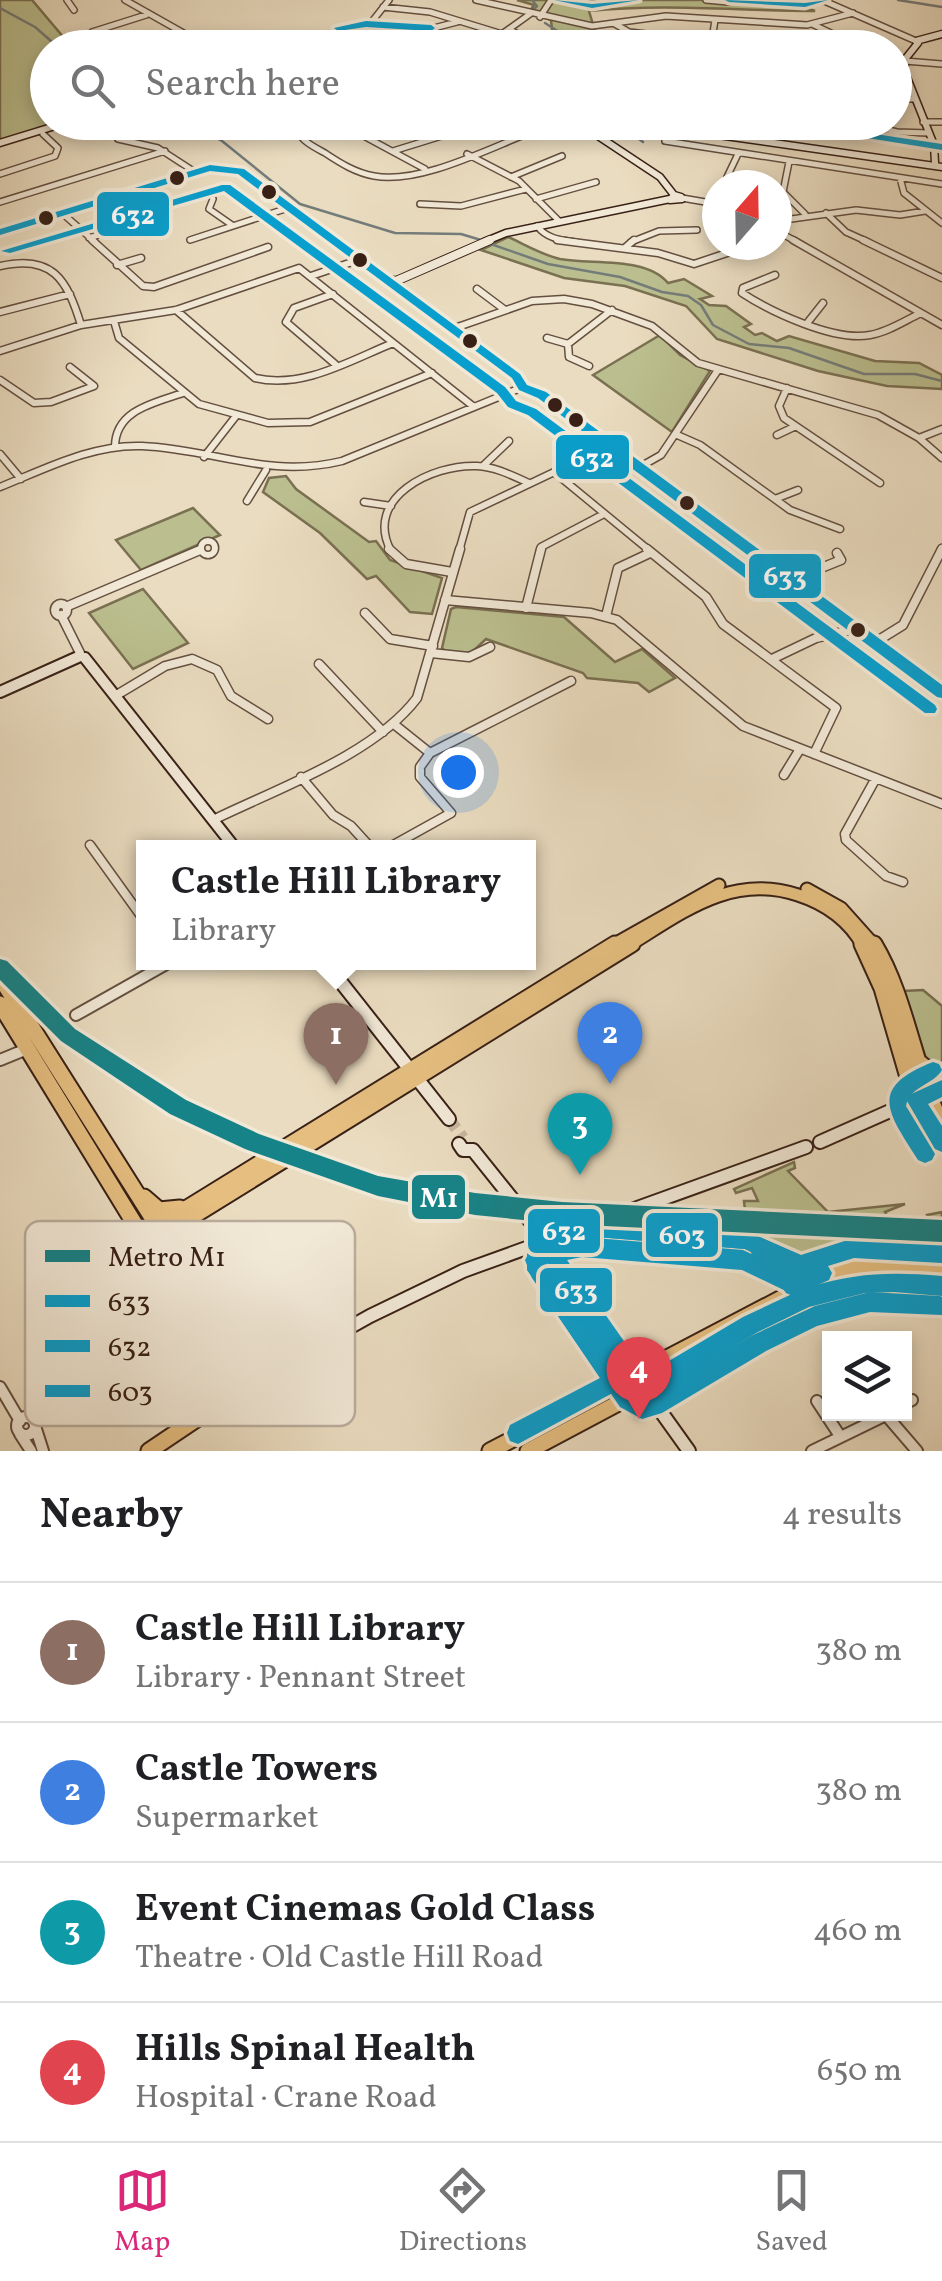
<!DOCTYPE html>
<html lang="en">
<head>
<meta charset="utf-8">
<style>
	:root { --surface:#fff; --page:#f2f2f2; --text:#202124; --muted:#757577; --line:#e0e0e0; --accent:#db2777 }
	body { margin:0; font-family:Vollkorn,serif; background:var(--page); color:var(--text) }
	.controls { position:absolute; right:30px; bottom:30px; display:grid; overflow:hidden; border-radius:0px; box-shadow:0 5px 15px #0003 }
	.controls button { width:90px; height:90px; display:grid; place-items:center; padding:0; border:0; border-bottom:2px solid var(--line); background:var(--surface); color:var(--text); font:50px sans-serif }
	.compass { position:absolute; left:702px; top:170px; width:90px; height:90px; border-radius:50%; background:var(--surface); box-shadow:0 5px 15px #0003; rotate:20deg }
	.you { position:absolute; left:458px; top:772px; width:35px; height:35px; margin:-25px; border:8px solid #fff; border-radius:50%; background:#1a73e8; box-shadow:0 0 0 15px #1a73e833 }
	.badge { display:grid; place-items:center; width:65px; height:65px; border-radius:50%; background:var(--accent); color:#fff; font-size:32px; font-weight:700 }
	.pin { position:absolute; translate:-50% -82px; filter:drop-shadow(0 2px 5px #0008) }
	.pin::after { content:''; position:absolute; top:52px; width:35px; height:30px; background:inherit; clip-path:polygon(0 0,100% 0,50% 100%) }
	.popup { position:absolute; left:136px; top:840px; width:400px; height:130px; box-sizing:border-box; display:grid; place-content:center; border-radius:0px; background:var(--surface); filter:drop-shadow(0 2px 8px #0005); font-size:32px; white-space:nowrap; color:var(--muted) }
	.popup b { font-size:38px; color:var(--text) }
	.popup::after { content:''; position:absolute; left:50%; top:100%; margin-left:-20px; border:20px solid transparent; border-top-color:var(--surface) }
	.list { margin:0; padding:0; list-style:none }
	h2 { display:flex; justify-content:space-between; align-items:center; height:130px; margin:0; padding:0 40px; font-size:42px }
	h2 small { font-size:32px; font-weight:400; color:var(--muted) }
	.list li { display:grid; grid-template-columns:65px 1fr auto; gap:30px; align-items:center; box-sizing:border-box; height:140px; padding:0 40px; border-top:2px solid var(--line) }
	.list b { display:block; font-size:38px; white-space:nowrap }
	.list p { margin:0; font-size:32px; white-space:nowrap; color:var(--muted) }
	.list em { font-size:32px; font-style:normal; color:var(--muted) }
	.icon { flex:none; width:55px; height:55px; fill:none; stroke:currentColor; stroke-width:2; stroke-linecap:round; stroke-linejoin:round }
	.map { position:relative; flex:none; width:942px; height:1451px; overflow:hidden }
	.search { position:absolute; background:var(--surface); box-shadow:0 5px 15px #0003; left:30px; right:30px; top:30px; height:110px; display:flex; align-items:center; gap:25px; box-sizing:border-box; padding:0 35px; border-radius:55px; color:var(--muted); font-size:38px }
	.sheet { height:690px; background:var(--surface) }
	nav { display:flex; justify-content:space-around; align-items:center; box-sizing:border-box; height:140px; border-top:2px solid var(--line); background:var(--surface); font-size:28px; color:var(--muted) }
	nav a { display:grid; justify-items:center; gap:5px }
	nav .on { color:var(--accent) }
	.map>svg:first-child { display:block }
</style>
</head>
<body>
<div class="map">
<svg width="942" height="1451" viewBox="0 0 942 1451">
	<rect width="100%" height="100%" fill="#eadcc0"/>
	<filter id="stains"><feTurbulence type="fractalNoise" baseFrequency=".002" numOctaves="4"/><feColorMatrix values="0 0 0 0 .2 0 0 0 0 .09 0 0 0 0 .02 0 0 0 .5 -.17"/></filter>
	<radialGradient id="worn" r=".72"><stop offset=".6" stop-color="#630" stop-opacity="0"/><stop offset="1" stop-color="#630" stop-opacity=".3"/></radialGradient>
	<path fill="#bbbf8f" stroke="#7a7052" stroke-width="2.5" d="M 0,0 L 32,0 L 65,39 L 78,47 L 48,48 L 48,122 L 62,123 L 0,141 Z
		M 517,0 L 784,0 L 815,11 C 740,11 664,3 589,11 L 598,41 L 670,47 L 554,48 L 551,20 L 530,11 L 534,5 Z
		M 508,237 C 524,244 542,255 560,259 C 591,265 646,256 668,283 L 684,279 L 712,296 L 700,299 L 709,305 L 726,306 L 751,324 L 744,327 L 755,335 L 762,333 L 777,341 L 789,336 L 875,361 L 919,363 L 942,375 L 942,389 L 887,386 L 818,371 L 717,339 L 686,306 L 625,286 L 564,278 L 481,250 Z
		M 660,335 L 680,355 L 710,371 L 672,432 L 593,375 Z
		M 286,476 L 296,489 L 369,542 L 376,541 L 390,560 L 442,578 L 432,614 L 410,612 L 376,576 L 367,579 L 320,533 L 263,492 L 269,478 Z
		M 193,508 L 220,535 L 141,570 L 116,540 Z
		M 143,589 L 188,643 L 133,669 L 89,613 Z
		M 456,607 L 564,617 L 615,662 L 642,649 L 675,678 L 649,692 L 638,683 L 587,678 L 583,673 L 486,639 L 471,653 L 446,652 L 442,648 L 451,609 Z
		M 923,990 L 942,1006 L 942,1075 L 929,1068 L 904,991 Z
		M 794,1162 L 795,1168 L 788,1171 L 828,1212 L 905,1204 L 885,1212 L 889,1219 L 929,1221 L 927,1215 L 942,1212 L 942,1263 L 793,1280 L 757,1255 L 754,1221 L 746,1220 L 744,1201 L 758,1201 L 752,1188 L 736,1193 L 734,1189 Z"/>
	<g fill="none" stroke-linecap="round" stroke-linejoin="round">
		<path stroke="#747c7a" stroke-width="2.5" d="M 532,0 L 537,6 L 533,10
			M 898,0 L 942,7
			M 0,8 L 35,27 L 59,48
			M 545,23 L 584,48
			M 188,122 L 222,141 L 300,204 L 395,233 L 461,234 L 481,240
			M 616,122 L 643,142
			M 488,243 L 548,264 L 620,277 L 662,292 L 688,296 L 701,305 L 713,325 L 749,344 L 789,348 L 864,374 L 915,374 L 942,381"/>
		<path stroke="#c6b69e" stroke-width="12" stroke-dasharray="12 6" stroke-linecap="butt" d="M 449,1119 L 463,1138"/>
		<defs>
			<path id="street-far3" d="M 67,0 L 74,10
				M 125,0 L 210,48
				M 476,0 L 592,26 L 666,16 L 807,25 L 853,13
				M 706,0 L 728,2
				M 822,0 L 916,41
				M 383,7 L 430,12 L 502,34 L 530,14
				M 540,17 L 551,0
				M 715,20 L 713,33 L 719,36 L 799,48
				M 615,24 L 629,32 L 664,36
				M 814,25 L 848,41 L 850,48
				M 510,30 L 545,47
				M 422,31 L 457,22
				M 366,44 L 370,24 L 389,0
				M 115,48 L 92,32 L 146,15
				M 497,48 L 502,34
				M 905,61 L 942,64
				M 894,99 L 913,99
				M 293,122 C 298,139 310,145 325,153 C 340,163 356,173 374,176 C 421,185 493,146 537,130
				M 347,122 L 349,128 L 425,169
				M 757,122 L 835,133 L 842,132 L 851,122
				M 853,122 L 897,132 L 929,133
				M 923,122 L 942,122
				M 538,127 L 543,127 L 543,130 L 536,129 Z
				M 544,127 L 561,122
				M 118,139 L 158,148 L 195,172
				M 665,141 L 942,184
				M 393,151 L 448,134
				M 467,154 L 519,181 L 559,221
				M 789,162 L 783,192 L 805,214
				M 0,174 L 55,156 L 58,148 L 43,134
				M 511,177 L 562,156
				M 727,177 L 738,154
				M 900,178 L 904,193 L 942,223
				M 682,198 L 717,204
				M 213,199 L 209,209 L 232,225
				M 536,199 L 596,182
				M 0,202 L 165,151
				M 420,204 L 461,206 L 526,189
				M 62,213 L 95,242
				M 826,213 L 846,232 L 868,242
				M 777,221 L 856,210 L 900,215 L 925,211
				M 537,226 C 547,239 561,240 576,242
				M 777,231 L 797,242
				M 89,238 L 154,217
				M 190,240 L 288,208
				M 631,242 L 659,231 L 697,230"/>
			<path id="street-far2" d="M 92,240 L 143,286 L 154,287 L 268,247
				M 557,240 L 658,253 L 694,264 L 736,250
				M 793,240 L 942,325
				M 863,240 L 942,278
				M 626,247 L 634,240
				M 117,265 L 141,258
				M 0,266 C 52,254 67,279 81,325
				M 775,275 L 743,288 L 742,293 C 771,312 835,342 870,335 C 888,332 904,321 921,313
				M 311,276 L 361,259
				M 477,289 L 505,310
				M 333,294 L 294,308 L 286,322 L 335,364
				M 176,310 L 255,378 C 303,389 349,361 393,343
				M 0,312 L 70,294
				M 114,321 L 119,338 L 199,404 L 268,423 L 310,422 L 432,373
				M 808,322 L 823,303
				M 452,329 L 532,301 L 564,299 L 592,304 L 652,326 L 698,363 L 878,415 L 919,438 L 942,458
				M 547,338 L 568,344
				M 0,351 L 81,325 L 176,310 L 299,268 L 474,407
				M 589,366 L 569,357 L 568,344 L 612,310
				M 0,380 L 34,403 L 51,402 L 94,386 L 70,367
				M 787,388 L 779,406 L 784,418 L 880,483
				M 675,434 L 700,445 L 790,510 L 840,529
				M 777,435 L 796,426
				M 919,438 L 942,429
				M 115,447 C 115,410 154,403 183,393
				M 0,454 L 21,479
				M 204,457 L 236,416
				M 483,466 L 509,441
				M 638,468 L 661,455 L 718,370
				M 554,472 L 650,551
				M 0,487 C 45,469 92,444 142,446 C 214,449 268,479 342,461 L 523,387
				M 775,499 L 798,490
				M 247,501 L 266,470
				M 364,502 L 391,506
				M201 548a7 7 0 1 1 14 0a7 7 0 1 1-14 0Z
				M 391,551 C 363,498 432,464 477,466 C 496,467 513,476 529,483
				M 459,551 L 470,512 L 609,446
				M 540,551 L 541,547 L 602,515
				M 940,551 L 942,548"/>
			<path id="street-far1" d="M 389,549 L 406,564 L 452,572
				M 647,549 L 706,597 L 723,624 L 836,708 L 814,754
				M 789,581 L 841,560 L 837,553
				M 445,600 L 591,613 L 617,620 L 743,726 L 942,804
				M55 610a6 6 0 1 1 12 0a6 6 0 1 1-12 0Z
				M 68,606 L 200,550
				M 526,608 L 541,549
				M 365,613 L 390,639 L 433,646
				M 61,615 L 80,653
				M 606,616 L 618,568 L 650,553
				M 874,643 L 903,625 L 942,549
				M 431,653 L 469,657 L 490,647
				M 772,659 L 816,638 L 855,629
				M 319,664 L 383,732
				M 115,696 L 165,666 L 192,659 L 217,670 L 231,696 L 268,719
				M 395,725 L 430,753
				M 784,775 L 800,749
				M 301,777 L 333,815 L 351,826 L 371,848
				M 876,778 L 845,834 L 846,840 L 886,876 L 903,882
				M 213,820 C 276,789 374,755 417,698 L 460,549
				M 90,845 L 144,920
				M 388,848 L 451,813 L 420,777 L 420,767 L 430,753 L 571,681"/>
			<path id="street" d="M 76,1015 L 170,962
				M 0,1060 L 27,1049
				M 0,1387 L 20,1421
				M 817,1401 L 840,1436
				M 904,1404 L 912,1400
				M 886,1415 L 917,1451
				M17 1426a9 9 0 1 1 18 0a9 9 0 1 1-18 0Z
				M 33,1419 L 88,1384 L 134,1338 L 185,1303
				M 35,1426 L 43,1451
				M 20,1434 L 31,1451
				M 812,1451 L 888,1414"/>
			<path id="secondary-far3" d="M 916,41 L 942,34
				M 918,43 L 906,58 L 904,70 L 934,145 L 935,163
				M 341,48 L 367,44 L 430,48
				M 577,122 L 660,177 L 674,195
				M 661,122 L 711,134 L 942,167
				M 0,143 L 68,122
				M 674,195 L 681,197 L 682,199 L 670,200 Z
				M 0,232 L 210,168 L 241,171 L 337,242
				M 484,242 L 506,233 L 670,199"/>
			<path id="secondary-far2" d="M 334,240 L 388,280
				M 388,280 L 516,376 L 523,387 L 542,395 L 752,551
				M 389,280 L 396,281 L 490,240"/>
			<path id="secondary-far1" d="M 748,549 L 942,693
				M 85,658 L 235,848
				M 0,692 L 78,657"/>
			<path id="secondary" d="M 325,962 L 449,1119
				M 820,1142 L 942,1088
				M 459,1144 L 463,1150 L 473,1150
				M 473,1150 L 534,1226 L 634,1375
				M 250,1383 L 370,1316 L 463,1271 L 806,1147
				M 644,1388 L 689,1451"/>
			<path id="primary-far1" d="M 807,889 L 841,908 L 875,946
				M 611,946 L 719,885
				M 628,946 C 682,913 731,873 798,895 C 826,904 849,921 863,946"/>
			<path id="primary" d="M 862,944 L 882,988 L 910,1084 L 942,1143
				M 874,944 C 907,999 913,1067 942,1125
				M 0,977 L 194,1284 L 250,1383 L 149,1451
				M 0,1004 L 136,1226 L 243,1388
				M 920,1063 L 942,1081
				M 144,1197 L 159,1210 L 180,1208
				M 142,1236 L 615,944
				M 148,1244 L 632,944
				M 203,1411 L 218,1381 L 216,1354
				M 490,1451 L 818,1279 L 857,1268 L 942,1273
				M 528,1451 L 825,1293 L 866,1283 L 942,1286"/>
		</defs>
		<use href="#street-far3" stroke="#644f40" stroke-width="8"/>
		<use href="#street-far2" stroke="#644f40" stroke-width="9"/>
		<use href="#street-far1" stroke="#644f40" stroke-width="11"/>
		<use href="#street" stroke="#644f40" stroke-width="14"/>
		<use href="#secondary-far3" stroke="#382016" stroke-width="9"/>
		<use href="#secondary-far2" stroke="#382016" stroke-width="10"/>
		<use href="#secondary-far1" stroke="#382016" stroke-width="14"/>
		<use href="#secondary" stroke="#382016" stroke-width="16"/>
		<use href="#primary-far1" stroke="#382016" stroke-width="15"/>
		<use href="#primary" stroke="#382016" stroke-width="19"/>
		<use href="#street-far3" stroke="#f1e8d6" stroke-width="5"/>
		<use href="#street-far2" stroke="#f1e8d6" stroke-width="6"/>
		<use href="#street-far1" stroke="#f1e8d6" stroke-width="8"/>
		<use href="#street" stroke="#f1e8d6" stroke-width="10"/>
		<use href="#secondary-far3" stroke="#f1e8d6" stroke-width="6"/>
		<use href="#secondary-far2" stroke="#f1e8d6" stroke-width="8"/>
		<use href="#secondary-far1" stroke="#f1e8d6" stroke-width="10"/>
		<use href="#secondary" stroke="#f1e8d6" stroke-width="12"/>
		<use href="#primary-far1" stroke="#e5be80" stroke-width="11"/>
		<use href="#primary" stroke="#e5be80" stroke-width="15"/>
		<defs>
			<path id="bus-1" d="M 210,165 L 244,169 L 520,374 L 527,385 L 546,392 L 942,685 L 942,698 L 937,697 L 538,398 L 519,390 L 512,378 L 238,174 L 210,171 L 0,235 L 0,229 Z
				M 942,1080 L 942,1097 L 928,1104 L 942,1126 L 942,1152 L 935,1149 L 907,1101 L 909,1095 Z
				M 582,1237 L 743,1250 L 807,1280 L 810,1287 C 858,1272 893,1272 942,1276 L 942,1296 L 894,1292 L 865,1293 L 809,1307 L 758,1332 L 644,1399 L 636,1396 L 545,1260 L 555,1243 ZM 582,1257 L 742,1270 L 792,1294 L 743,1317 L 647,1374 L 567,1260 Z"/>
			<path id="bus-2" d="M 222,185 L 230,185 L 505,387 L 516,401 L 536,409 L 935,705 L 937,709 L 935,713 L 925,713 L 528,415 L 508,407 L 497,393 L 224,191 L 10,253 L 1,251 Z
				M 933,1062 L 939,1064 L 942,1070 C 933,1085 910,1086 906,1106 L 935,1154 L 932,1160 L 925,1163 L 918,1160 C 889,1114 866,1088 933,1062 Z
				M 584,1218 L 746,1231 L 816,1262 L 819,1269 L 816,1276 L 809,1279 L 745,1249 L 584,1236 L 557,1241 L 545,1261 L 547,1265 L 636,1391 L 644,1397 L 751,1336 L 815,1306 L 870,1292 L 940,1296 L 942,1297 L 942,1315 L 870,1312 L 817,1326 L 766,1351 L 662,1413 L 642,1419 L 620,1407 L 532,1278 L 525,1260 L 544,1226 Z"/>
			<path id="bus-3" d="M 554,0 L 592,4 L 639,0 L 592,8 Z
				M 725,0 L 805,3 L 828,0 L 805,7 L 729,2 Z
				M 366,21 L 431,25 L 435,28 L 431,31 L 366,27 L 338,31 L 334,28 Z
				M 768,122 L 794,122 L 942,144 L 942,150 Z
				M 584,1218 L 746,1231 L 801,1255 L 854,1238 L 942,1243 L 942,1263 L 854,1258 L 828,1266 L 832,1273 L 829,1280 L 793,1296 L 786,1293 L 774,1276 L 753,1261 L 751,1252 L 745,1249 L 584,1236 L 559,1240 L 547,1257 L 547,1267 L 626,1381 L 622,1388 L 518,1444 L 510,1441 L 507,1433 L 510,1425 L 600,1378 L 527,1270 L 527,1254 L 546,1225 Z"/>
		</defs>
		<use href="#bus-1" stroke="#f1e8d6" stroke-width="7"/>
		<use href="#bus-2" stroke="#f1e8d6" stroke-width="7"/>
		<use href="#bus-3" stroke="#f1e8d6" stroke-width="7"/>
		<use href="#bus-1" fill="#089fce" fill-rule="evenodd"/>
		<use href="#bus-2" fill="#089fce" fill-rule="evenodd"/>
		<use href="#bus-3" fill="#089fce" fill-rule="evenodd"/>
		<defs>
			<path id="metro-1" d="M 0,959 L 7,961 L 75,1029 L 186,1100 L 259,1134 L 378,1176 L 475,1193 L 562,1202 L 942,1220 L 942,1242 L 562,1224 L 475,1215 L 378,1196 L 245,1149 L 170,1114 L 61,1041 L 0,980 Z"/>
		</defs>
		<use href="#metro-1" stroke="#f1e8d6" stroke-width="7"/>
		<use href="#metro-1" fill="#168388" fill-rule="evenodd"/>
	</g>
	<g fill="#382016" stroke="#f1e8d6" stroke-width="4">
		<circle cx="177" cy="178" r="9"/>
		<circle cx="269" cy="192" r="9"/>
		<circle cx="46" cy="218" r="9"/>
		<circle cx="360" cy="260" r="9"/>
		<circle cx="470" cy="341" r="9"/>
		<circle cx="555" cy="405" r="9"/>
		<circle cx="576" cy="420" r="9"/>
		<circle cx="687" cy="503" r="9"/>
		<circle cx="858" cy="630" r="9"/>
	</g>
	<rect x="25" y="1221" width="330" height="205" rx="15" fill="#f1e8d6" stroke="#baac9c" stroke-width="2.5"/>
	<rect x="45" y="1250" width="45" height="12" fill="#168388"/>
	<rect x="45" y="1295" width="45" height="12" fill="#089fce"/>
	<rect x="45" y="1340" width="45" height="12" fill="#089fce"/>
	<rect x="45" y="1385" width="45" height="12" fill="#089fce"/>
	<g font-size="28" fill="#382016">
		<text x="108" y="1266">Metro M1</text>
		<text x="108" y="1311">633</text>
		<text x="108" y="1356">632</text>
		<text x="108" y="1401">603</text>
	</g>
	<g stroke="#f1e8d6" stroke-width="4">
		<rect x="95" y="190" width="76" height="48" rx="10" fill="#089fce"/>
		<rect x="554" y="433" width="77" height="48" rx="10" fill="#089fce"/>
		<rect x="747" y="552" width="76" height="48" rx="10" fill="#089fce"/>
		<rect x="410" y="1173" width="57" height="48" rx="10" fill="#168388"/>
		<rect x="526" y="1207" width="76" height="48" rx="10" fill="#089fce"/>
		<rect x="644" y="1211" width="76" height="48" rx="10" fill="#089fce"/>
		<rect x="538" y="1266" width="76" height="48" rx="10" fill="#089fce"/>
	</g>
	<g font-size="28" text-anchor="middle" font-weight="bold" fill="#fff">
		<text x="133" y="224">632</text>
		<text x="592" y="467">632</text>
		<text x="785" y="585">633</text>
		<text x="439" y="1207">M1</text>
		<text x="564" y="1240">632</text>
		<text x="682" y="1244">603</text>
		<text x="576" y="1299">633</text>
	</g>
	<rect width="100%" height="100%" filter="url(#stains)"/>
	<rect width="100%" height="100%" fill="url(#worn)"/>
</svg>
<div class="controls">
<button><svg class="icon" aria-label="layers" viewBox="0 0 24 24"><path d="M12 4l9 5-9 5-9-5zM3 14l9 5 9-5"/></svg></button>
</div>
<svg class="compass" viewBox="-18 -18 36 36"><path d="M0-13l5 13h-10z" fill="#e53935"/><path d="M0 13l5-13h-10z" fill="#757577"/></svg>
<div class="you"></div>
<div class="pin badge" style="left:336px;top:1085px;background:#8d6e63">1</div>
<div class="popup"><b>Castle Hill Library</b>Library</div>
<div class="pin badge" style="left:610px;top:1084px;background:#3f7fe0">2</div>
<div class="pin badge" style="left:580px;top:1175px;background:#0f9aa8">3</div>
<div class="pin badge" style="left:639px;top:1419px;background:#e0444e">4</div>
<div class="search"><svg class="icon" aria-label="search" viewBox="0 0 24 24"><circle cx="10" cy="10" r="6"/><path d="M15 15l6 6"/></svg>Search here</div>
</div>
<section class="sheet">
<h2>Nearby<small>4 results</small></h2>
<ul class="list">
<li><span class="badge" style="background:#8d6e63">1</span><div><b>Castle Hill Library</b><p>Library · Pennant Street</p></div><em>380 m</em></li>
<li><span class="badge" style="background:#3f7fe0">2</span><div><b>Castle Towers</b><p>Supermarket</p></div><em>380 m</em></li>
<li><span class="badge" style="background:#0f9aa8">3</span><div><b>Event Cinemas Gold Class</b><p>Theatre · Old Castle Hill Road</p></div><em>460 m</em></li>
<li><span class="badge" style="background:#e0444e">4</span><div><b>Hills Spinal Health</b><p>Hospital · Crane Road</p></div><em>650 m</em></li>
</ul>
</section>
<nav>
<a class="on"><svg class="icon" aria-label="map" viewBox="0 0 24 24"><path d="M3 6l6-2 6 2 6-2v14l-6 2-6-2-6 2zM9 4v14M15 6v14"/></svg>Map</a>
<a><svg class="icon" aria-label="directions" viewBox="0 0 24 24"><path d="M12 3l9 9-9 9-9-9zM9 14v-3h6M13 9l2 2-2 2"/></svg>Directions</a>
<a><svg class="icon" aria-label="saved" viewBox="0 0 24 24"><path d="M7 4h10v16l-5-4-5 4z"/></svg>Saved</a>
</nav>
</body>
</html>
